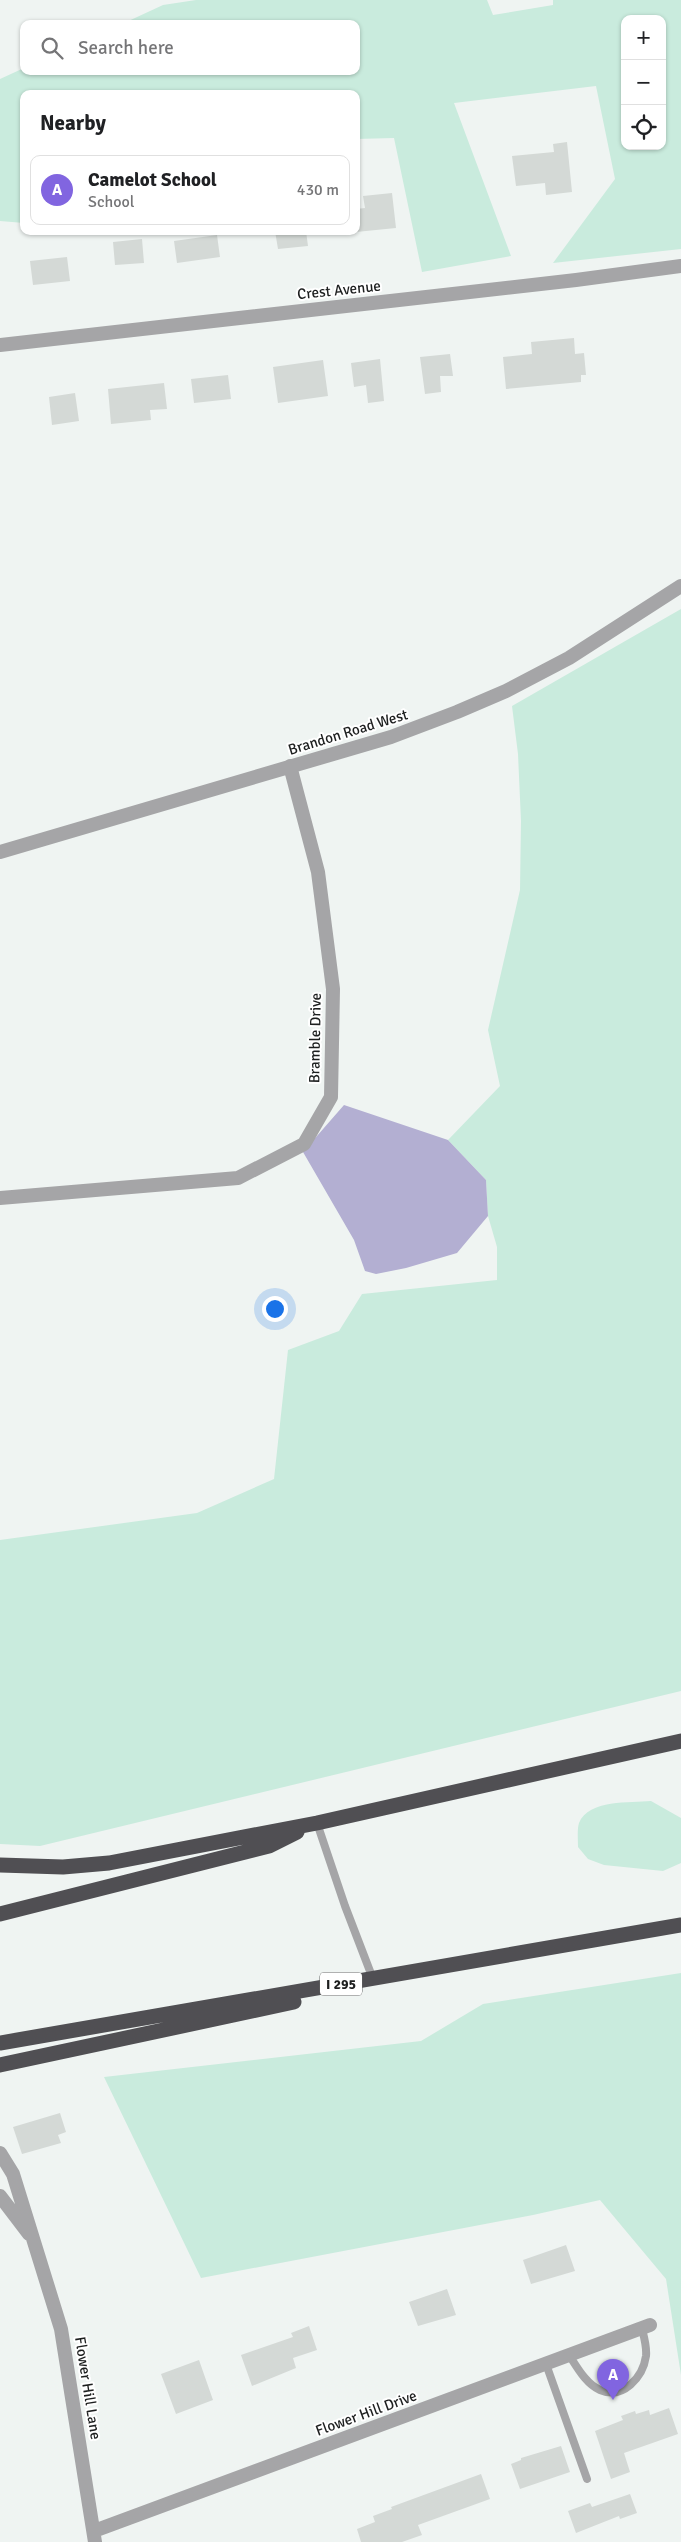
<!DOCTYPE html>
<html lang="en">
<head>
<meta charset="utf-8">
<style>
	:root { --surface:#fff; --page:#f6f6f6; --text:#202124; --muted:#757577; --line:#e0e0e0; --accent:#8165e0 }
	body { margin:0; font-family:Signika,sans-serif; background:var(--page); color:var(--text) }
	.controls { position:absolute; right:15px; top:15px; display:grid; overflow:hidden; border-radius:10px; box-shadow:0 1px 4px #0004 }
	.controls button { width:45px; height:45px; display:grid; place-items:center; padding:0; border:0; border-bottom:1px solid var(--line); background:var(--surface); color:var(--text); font:25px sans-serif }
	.you { position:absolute; left:274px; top:1308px; width:18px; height:18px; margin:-12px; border:4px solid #fff; border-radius:50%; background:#1a73e8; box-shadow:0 0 0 8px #1a73e833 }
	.badge { display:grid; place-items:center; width:32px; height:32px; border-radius:50%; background:var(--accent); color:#fff; font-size:16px; font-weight:700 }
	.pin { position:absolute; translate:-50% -41px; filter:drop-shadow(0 1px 2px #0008) }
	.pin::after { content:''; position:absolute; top:26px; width:18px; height:15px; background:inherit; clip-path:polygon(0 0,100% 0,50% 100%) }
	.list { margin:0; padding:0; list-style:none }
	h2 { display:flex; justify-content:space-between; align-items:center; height:65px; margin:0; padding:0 20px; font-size:21px }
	h2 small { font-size:16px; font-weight:400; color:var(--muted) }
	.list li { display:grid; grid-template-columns:32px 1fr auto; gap:15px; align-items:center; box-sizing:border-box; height:70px; margin:0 10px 10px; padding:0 10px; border:1px solid var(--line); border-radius:10px }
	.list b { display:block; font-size:19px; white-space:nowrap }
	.list p { margin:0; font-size:16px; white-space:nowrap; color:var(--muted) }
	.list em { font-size:16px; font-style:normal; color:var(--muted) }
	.icon { flex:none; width:28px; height:28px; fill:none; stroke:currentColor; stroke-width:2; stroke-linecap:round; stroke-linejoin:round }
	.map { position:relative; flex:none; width:681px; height:2542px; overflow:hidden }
	.search { position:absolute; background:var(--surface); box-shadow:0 1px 4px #0004; left:20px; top:20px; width:340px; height:55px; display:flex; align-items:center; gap:12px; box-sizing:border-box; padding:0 18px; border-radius:10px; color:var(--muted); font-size:19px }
	.panel { position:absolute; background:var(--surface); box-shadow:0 1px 4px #0004; left:20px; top:90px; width:340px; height:145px; border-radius:10px }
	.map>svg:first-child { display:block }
</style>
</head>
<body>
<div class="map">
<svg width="681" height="2542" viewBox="0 0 681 2542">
	<rect width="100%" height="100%" fill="#eff4f2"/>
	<path fill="#c9ebdd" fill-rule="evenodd" d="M 196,0 L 487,0 L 493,15 L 553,5 L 553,0 L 681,0 L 681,249 L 553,263 L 615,179 L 596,86 L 454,103 L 511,256 L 422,272 L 394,138 L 356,139 L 356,94 L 24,94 L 24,223 L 0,221 L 0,79 L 24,68 L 24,71 L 356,71 L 356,24 L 122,24 L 163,5 ZM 625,19 L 662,19 L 662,146 L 625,146 Z
		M 681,609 L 681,1691 L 40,1846 L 0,1844 L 0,1540 L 197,1513 L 274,1479 L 288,1350 L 339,1331 L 362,1294 L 497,1280 L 497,1247 L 488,1216 L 486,1180 L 448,1140 L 500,1086 L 488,1030 L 520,890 L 521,821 L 518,754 L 512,706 Z
		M 651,1801 L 681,1818 L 681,1863 L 663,1871 L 604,1865 L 588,1859 L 578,1847 C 578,1840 577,1829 579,1823 C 589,1799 630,1803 651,1801 Z
		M 681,1973 L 681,2375 L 666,2279 L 600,2200 L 533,2215 L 201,2278 L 104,2077 L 421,2041 L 483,2004 Z"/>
	<path fill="#b3afd2" d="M 344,1105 L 448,1140 L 486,1180 L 488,1216 L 457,1253 L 406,1268 L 376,1274 L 365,1271 L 354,1240 L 303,1152 Z"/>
	<path fill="#d4d9d6" d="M 567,142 L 572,192 L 546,195 L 545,183 L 516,186 L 512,156 L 554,152 L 553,144 Z
		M 392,193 L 396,228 L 356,232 L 356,209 L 365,208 L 363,196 Z
		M 275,231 L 306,231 L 308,246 L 278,249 Z
		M 217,235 L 220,257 L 177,263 L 174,241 Z
		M 142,239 L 144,263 L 115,265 L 113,242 Z
		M 67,257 L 70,281 L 33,285 L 30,261 Z
		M 574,338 L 575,354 L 584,353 L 586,375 L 581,375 L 581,382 L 506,389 L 503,357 L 532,354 L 531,342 Z
		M 450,354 L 453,376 L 440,376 L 441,392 L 425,394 L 420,357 Z
		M 380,359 L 384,401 L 368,403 L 366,385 L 354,387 L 351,363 Z
		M 323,360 L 328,396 L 278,403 L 273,367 Z
		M 228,375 L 231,399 L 194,403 L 191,379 Z
		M 164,383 L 167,409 L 150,410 L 151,420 L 111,424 L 108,389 Z
		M 75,393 L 79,421 L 52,425 L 49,397 Z
		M 60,2113 L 66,2132 L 58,2135 L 61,2143 L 22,2154 L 13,2127 Z
		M 566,2245 L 575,2271 L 531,2284 L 523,2260 Z
		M 447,2289 L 456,2315 L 418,2326 L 409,2302 Z
		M 309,2326 L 317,2350 L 293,2358 L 296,2368 L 252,2386 L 241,2355 L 293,2337 L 291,2333 Z
		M 199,2360 L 213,2400 L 176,2414 L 161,2374 Z
		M 669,2408 L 678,2434 L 624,2453 L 630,2472 L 611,2479 L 595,2431 L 623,2420 L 621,2416 L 635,2411 L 636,2414 L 649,2410 L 650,2415 Z
		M 561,2446 L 570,2472 L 520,2489 L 511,2464 L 521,2460 L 521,2458 Z
		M 481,2474 L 490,2499 L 418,2525 L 422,2535 L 402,2542 L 361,2542 L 357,2529 L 375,2522 L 373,2516 L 392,2509 L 391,2507 Z
		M 630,2494 L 637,2513 L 620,2519 L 619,2516 L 576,2533 L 568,2511 L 590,2503 L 592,2507 Z"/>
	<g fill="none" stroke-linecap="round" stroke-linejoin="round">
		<path stroke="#a5a5a7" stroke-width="8" d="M 317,1823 L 345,1906 L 373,1979
			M 569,2355 C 577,2367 586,2384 600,2390 C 623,2400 643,2377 646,2356 C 647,2347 644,2337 642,2329
			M 546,2364 L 587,2479"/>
		<path stroke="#a5a5a7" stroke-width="14" d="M 0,345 L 576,280 L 681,266
			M 0,852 L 391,737 L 457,712 L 506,691 L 569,658 L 681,586
			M 0,1198 L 238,1178 L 304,1144 L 331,1097 L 333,989 L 318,872 L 290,766
			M 0,2153 L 13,2174 L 61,2329 L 95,2542
			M 0,2196 L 29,2234
			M 94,2531 L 650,2325"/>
		<path stroke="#504f53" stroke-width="15" d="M 0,1865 L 63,1867 L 109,1863 L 317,1823 L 681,1741
			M 0,1914 L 269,1846 L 297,1832
			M 0,2043 L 681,1925
			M 0,2065 L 294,2002"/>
	</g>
	<g text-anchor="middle" stroke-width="4" stroke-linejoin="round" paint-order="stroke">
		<rect fill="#fff" stroke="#616262" stroke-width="1" x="320" y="1972.5" width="42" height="23" rx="4"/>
		<g font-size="14" font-weight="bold" fill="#1d1f1f">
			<text x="341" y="1989">I 295</text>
		</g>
		<g font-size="15" fill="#1d1f1f" stroke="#fff">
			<text transform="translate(339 290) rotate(-6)" y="5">Crest Avenue</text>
			<text transform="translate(348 732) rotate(-17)" y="5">Brandon Road West</text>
			<text transform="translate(315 1038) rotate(-89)" y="5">Bramble Drive</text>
			<text transform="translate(88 2388) rotate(81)" y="5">Flower Hill Lane</text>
			<text transform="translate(366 2413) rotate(-20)" y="5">Flower Hill Drive</text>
		</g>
	</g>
</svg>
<div class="controls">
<button>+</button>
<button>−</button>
<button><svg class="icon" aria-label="locate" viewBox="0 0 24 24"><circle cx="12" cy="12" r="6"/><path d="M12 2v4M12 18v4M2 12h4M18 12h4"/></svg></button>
</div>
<div class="you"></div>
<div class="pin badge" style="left:613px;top:2400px">A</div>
<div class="search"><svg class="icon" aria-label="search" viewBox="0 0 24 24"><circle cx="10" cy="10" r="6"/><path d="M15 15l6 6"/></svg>Search here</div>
<section class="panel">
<h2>Nearby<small></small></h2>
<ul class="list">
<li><span class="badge">A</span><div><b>Camelot School</b><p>School</p></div><em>430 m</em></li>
</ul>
</section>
</div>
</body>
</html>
